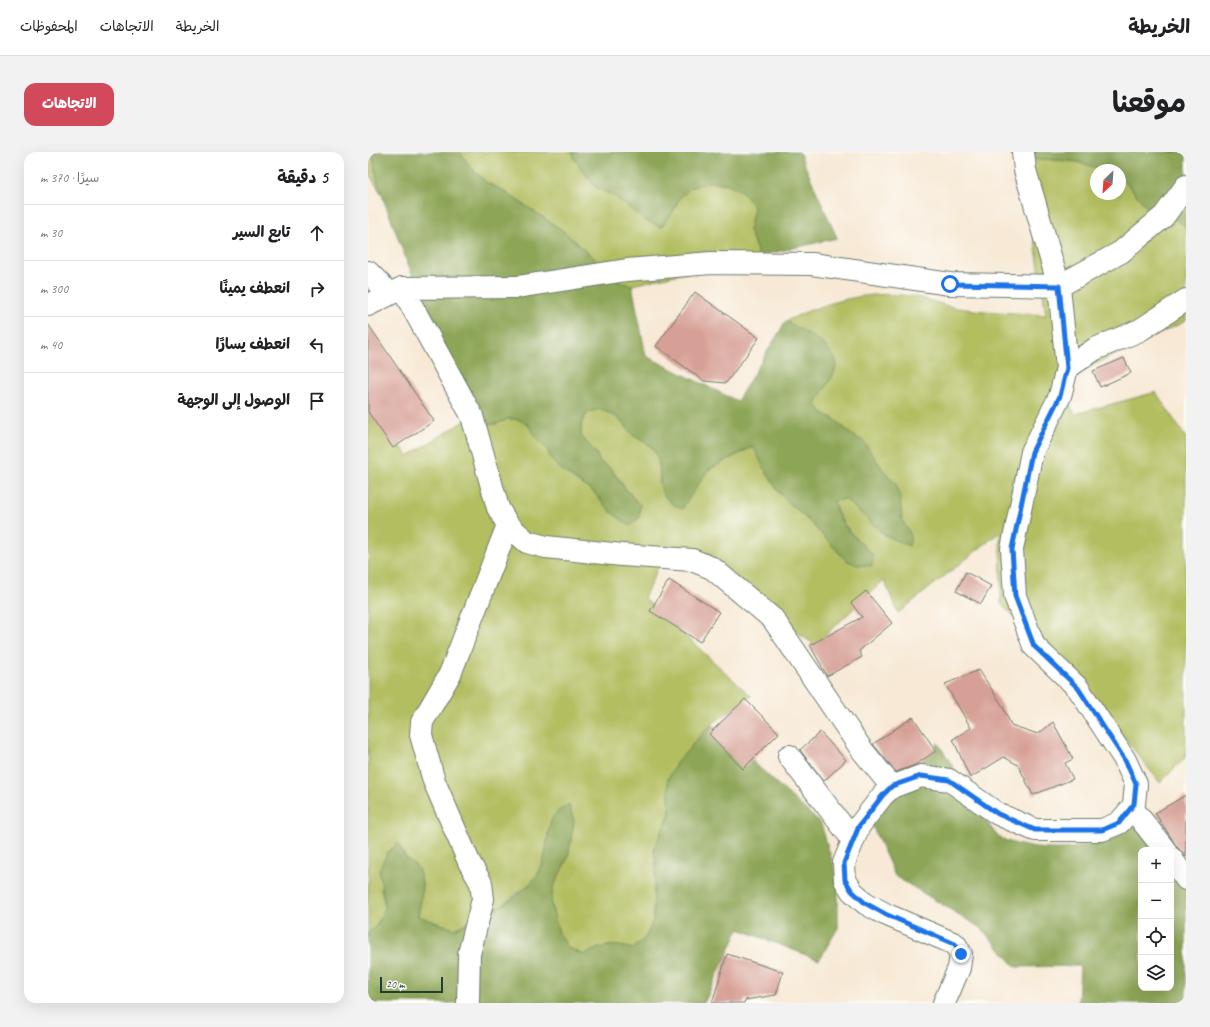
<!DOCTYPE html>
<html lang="ar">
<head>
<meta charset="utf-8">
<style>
	:root { --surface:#fff; --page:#f2f2f2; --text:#202124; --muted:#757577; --line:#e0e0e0; --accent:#d1495b }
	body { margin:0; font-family:Caveat,"Playpen Sans Arabic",sans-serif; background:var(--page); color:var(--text); direction:rtl }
	.controls { position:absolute; right:12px; bottom:12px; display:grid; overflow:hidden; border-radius:8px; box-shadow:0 4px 16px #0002 }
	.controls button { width:36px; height:36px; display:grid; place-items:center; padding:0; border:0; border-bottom:1px solid var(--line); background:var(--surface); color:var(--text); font:20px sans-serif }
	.compass { position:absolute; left:722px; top:12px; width:36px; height:36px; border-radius:50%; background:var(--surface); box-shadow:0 4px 16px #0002; rotate:205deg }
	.scale { position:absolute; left:12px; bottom:10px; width:63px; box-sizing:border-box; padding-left:4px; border:2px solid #1f3d34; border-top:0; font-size:11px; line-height:14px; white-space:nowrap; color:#1f3d34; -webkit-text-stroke:3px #fdfcf7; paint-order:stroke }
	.stop { position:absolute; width:12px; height:12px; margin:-9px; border:3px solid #1a73e8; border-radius:50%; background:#fff }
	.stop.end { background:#1a73e8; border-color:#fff; box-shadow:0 1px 4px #0008 }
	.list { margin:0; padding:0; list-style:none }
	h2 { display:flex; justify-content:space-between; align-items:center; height:52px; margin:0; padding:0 16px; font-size:17px }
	h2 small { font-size:13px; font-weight:400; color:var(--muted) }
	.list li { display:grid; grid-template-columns:26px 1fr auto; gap:12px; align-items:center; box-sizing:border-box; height:56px; padding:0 16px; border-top:1px solid var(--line) }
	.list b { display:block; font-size:15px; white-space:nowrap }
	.list em { font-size:13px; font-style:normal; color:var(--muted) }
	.icon { flex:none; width:22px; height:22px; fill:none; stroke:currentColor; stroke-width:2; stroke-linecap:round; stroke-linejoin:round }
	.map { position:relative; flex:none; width:818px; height:851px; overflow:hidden; direction:ltr; border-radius:12px }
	header { display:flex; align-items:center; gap:24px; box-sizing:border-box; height:56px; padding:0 20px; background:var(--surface); border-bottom:1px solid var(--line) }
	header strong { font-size:19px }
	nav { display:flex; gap:22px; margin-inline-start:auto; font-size:14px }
	.intro { display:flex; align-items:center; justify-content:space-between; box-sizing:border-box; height:96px; padding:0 24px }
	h1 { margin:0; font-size:28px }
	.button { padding:10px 18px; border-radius:12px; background:var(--accent); color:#fff; font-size:14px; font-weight:700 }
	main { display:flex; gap:24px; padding:0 24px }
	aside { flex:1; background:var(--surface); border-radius:12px; box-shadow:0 4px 16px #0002 }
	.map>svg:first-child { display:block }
</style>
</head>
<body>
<header>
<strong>الخريطة</strong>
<nav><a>الخريطة</a><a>الاتجاهات</a><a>المحفوظات</a></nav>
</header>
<div class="intro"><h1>موقعنا</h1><a class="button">الاتجاهات</a></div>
<main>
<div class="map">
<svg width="818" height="851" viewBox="0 0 818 851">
	<rect width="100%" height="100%" fill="#fdfcf7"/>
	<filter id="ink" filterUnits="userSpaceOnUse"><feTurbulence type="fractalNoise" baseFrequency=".025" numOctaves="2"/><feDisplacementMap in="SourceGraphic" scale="8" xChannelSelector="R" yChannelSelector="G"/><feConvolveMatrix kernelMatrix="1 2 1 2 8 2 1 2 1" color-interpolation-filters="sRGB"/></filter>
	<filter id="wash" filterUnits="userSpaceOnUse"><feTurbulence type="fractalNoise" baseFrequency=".012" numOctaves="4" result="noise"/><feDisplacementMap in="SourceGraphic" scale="16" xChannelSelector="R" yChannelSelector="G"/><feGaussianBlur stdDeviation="0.9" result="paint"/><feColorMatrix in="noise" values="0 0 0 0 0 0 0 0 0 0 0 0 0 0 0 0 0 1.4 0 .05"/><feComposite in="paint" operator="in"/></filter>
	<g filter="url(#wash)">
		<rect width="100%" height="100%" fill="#f7e9d5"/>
		<path fill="#b2be60" stroke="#687e4a" d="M 0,0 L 7,0 L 5,7 L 16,46 L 0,20 Z
			M 92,0 L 205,0 L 206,7 L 227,35 L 246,44 L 260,54 L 304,62 C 308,53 313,42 322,36 C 338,26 361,29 375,41 C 380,44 383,51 387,56 L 381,78 L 391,104 L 264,133 L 253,131 L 242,125 L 228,108 L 194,78 L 132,37 L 119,31 L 102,15 Z
			M 654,3 C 681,10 709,6 735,18 L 728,18 L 728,42 L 752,42 L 752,27 L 757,30 L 781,57 L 814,70 L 818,76 L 818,169 L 690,230 L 707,262 L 788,240 L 818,286 L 818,605 L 792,631 L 710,526 L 633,452 L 632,380 L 530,461 L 516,428 L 447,493 L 301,392 L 276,446 L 383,544 L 344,572 L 332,583 L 300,626 L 302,662 L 286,696 L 288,714 L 286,735 L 285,769 L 277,786 L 265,797 C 244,791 235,793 216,803 L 200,796 L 191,781 L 183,752 L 185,736 L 200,705 L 206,669 L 201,653 L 180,680 L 179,697 L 173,717 L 163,731 L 134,753 L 86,777 L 50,764 L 53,748 L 54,731 L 50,716 L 37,705 L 30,691 L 13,736 L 17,755 L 9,773 L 0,781 L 0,248 L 40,304 L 106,263 L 128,272 L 140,267 L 150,267 L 161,274 L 170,288 L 179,297 L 184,309 L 205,327 L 226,340 L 234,351 L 264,344 L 243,317 L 232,310 L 228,301 L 213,284 L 213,272 L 219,261 L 231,256 L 254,269 L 264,282 L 285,296 L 290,306 L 293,320 L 291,331 L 313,356 L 340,318 L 386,294 L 397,318 L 412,342 L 443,371 L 478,408 L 505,403 C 489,386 471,373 466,349 L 477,347 L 517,383 L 542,383 L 534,368 L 528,332 L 516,319 L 495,289 L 484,283 L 466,267 L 456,262 L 448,253 L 451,244 L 458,235 L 458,194 L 418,169 C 457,150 499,138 542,144 C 558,146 573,153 589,156 C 618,160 648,161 678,163 Z"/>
		<path fill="#8da556" stroke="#567145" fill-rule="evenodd" d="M 7,0 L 92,0 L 102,15 L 119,31 L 132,37 L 194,78 L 228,108 L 242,125 L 253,131 L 264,133 L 278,204 L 369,249 L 418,169 C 432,178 472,196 468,215 C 465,229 452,239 448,253 L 456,262 L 466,267 L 484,283 L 495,289 L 516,319 L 528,332 L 532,344 L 534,368 L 543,383 L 541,394 L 517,383 L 477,347 L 466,349 C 469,373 489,387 505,403 L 504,414 L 489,413 L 478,408 L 443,371 L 412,342 L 397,318 L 385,294 L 340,318 L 314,357 C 279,341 300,324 286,298 C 282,290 270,288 264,282 C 260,279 258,273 255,270 C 249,263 239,260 231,257 L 219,261 L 213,272 L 213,284 L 228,301 L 232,310 L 243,317 L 257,337 L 272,353 L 271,366 L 262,374 L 243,360 L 226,340 L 194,318 L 184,309 L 179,297 L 170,288 L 161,273 L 150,267 L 140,267 L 128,272 L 115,273 L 106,263 C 77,198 47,134 23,67 C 17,51 2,16 7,0 Z
			M 205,0 L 431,0 L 469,86 L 391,104 L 381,78 L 386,56 L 376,41 L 359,31 L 342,30 L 322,36 L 311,47 L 304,62 L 293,75 L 276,68 L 246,44 L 227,35 L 206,7 Z
			M 661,0 L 818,0 L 818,76 C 810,64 791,65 780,56 C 770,47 764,33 752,27 L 752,18 L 735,18 L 708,9 L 671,7 L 654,3 Z
			M 344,572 L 453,672 L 470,728 L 470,776 L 451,808 L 371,777 L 336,851 L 0,851 L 0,781 L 9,773 L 17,755 L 11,718 L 19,701 L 30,691 L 37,705 L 50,716 L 54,731 L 53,748 L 50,764 L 87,777 C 113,763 160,746 173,716 C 180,702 178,670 188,661 C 192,657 197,655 201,653 L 206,669 L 200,705 L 185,736 L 183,752 L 191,781 L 200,796 L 216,803 C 235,793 244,791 265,797 L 277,786 L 285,769 L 286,735 L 288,714 L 286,696 L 302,662 L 300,627 L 309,610 Z
			M 570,591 C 583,612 597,634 611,655 C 616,664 622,676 629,683 C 635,689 649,692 657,694 C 701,703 741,692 776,665 L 818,716 L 818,851 L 710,851 L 712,814 L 648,815 L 613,776 L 527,724 L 503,671 ZM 773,698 L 803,698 L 803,836 L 773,836 Z"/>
		<g id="blocks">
			<path fill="#d7a096" d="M 327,140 L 391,186 L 358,231 L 336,229 L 288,194 Z
				M 0,172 L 66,269 L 25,296 L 0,260 Z
				M 756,206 L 763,221 L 732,235 L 725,219 Z
				M 598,420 L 623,434 L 613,452 L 588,439 Z
				M 301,428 L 351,460 L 332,490 L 282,459 Z
				M 498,439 L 524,471 L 491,499 L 494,505 L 459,524 L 442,493 L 494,465 L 483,451 Z
				M 611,518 L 634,553 L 643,573 L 670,582 L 685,570 L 705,607 L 697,611 L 705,627 L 665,643 L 650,613 L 636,605 L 602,626 L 585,587 L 603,576 L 577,532 Z
				M 377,547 L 411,581 L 375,617 L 341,582 Z
				M 545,565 L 568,599 L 547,613 L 528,620 L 505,592 Z
				M 452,580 L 478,608 L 456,629 L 432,598 Z
				M 818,643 L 818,705 L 809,695 L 787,661 Z
				M 359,802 L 415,820 L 408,843 L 377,848 L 376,851 L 344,851 Z"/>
		</g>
	</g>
	<g filter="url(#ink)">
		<use href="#blocks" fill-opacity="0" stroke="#6b796c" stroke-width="1"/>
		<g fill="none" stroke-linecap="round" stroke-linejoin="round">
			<defs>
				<path id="minor" d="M 0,120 L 21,141
					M 34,136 L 104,264 L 130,356 L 140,373 L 159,390 L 178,395 L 254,403 L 324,408 L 344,416 L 405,467 L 494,598 L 524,635
					M 0,153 L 34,136 L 149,135 L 259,118 L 343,111 L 444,112 L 582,132 L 691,134 L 753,100 L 796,64 L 818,34
					M 699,216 L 727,197 L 772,178 L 818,148
					M 421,604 L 485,688
					M 764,656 L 797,698
					M 803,706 L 818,727
					M 100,851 L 101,802 L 115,747 L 113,731 L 101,710 L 66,629 L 53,583 L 54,570 L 82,522 L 140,373
					M 576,851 L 591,816 L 593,802 L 587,792 L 517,762 L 497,751 L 484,739 L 477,728 L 476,711 L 491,674 L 515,643 L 524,635 L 553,624 L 581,628 L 630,662 L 667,678 L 734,678 L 751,671 L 764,656 L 766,652 L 768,632 L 757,608 L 710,536 L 666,494 L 647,444 L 644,397 L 664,300 L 692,244 L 699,216 L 691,134 L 657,18 L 655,0"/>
			</defs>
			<use href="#minor" stroke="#6b796c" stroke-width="24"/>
			<use href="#minor" stroke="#fff" stroke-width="22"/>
		</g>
	</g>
	<g fill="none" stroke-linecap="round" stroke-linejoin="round" filter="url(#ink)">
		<path stroke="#1a73e8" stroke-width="5" d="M 582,132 L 691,134 L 699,216 L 692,244 L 664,300 L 644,397 L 647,444 L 666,494 L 710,536 L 757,608 L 768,632 L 766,652 L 751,671 L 734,678 L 667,678 L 630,662 L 581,628 L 553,624 L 524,634 L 515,643 L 491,674 L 476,711 L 477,728 L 484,739 L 497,751 L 517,762 L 587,792 L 593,802"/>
	</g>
</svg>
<div class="controls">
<button>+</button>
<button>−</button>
<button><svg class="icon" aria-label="locate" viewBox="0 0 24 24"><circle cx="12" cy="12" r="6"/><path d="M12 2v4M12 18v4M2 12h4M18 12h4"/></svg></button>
<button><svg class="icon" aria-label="layers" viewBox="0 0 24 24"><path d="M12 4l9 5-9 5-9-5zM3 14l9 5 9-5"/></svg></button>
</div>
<svg class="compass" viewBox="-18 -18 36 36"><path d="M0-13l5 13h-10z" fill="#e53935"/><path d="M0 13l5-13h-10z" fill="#757577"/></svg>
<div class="scale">20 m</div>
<div class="stop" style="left:582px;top:132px"></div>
<div class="stop end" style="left:593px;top:802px"></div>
</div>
<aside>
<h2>5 دقيقة<small>سيرًا · 370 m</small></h2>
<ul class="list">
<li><svg class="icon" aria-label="ahead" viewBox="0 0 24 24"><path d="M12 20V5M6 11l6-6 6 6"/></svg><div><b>تابع السير</b></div><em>30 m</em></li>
<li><svg class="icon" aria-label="right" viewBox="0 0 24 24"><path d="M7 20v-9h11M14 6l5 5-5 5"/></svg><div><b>انعطف يمينًا</b></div><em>300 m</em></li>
<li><svg class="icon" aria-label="left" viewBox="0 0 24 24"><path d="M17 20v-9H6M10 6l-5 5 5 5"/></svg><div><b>انعطف يسارًا</b></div><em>40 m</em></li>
<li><svg class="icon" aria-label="arrive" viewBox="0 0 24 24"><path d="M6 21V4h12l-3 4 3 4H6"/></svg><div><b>الوصول إلى الوجهة</b></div></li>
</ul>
</aside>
</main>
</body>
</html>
